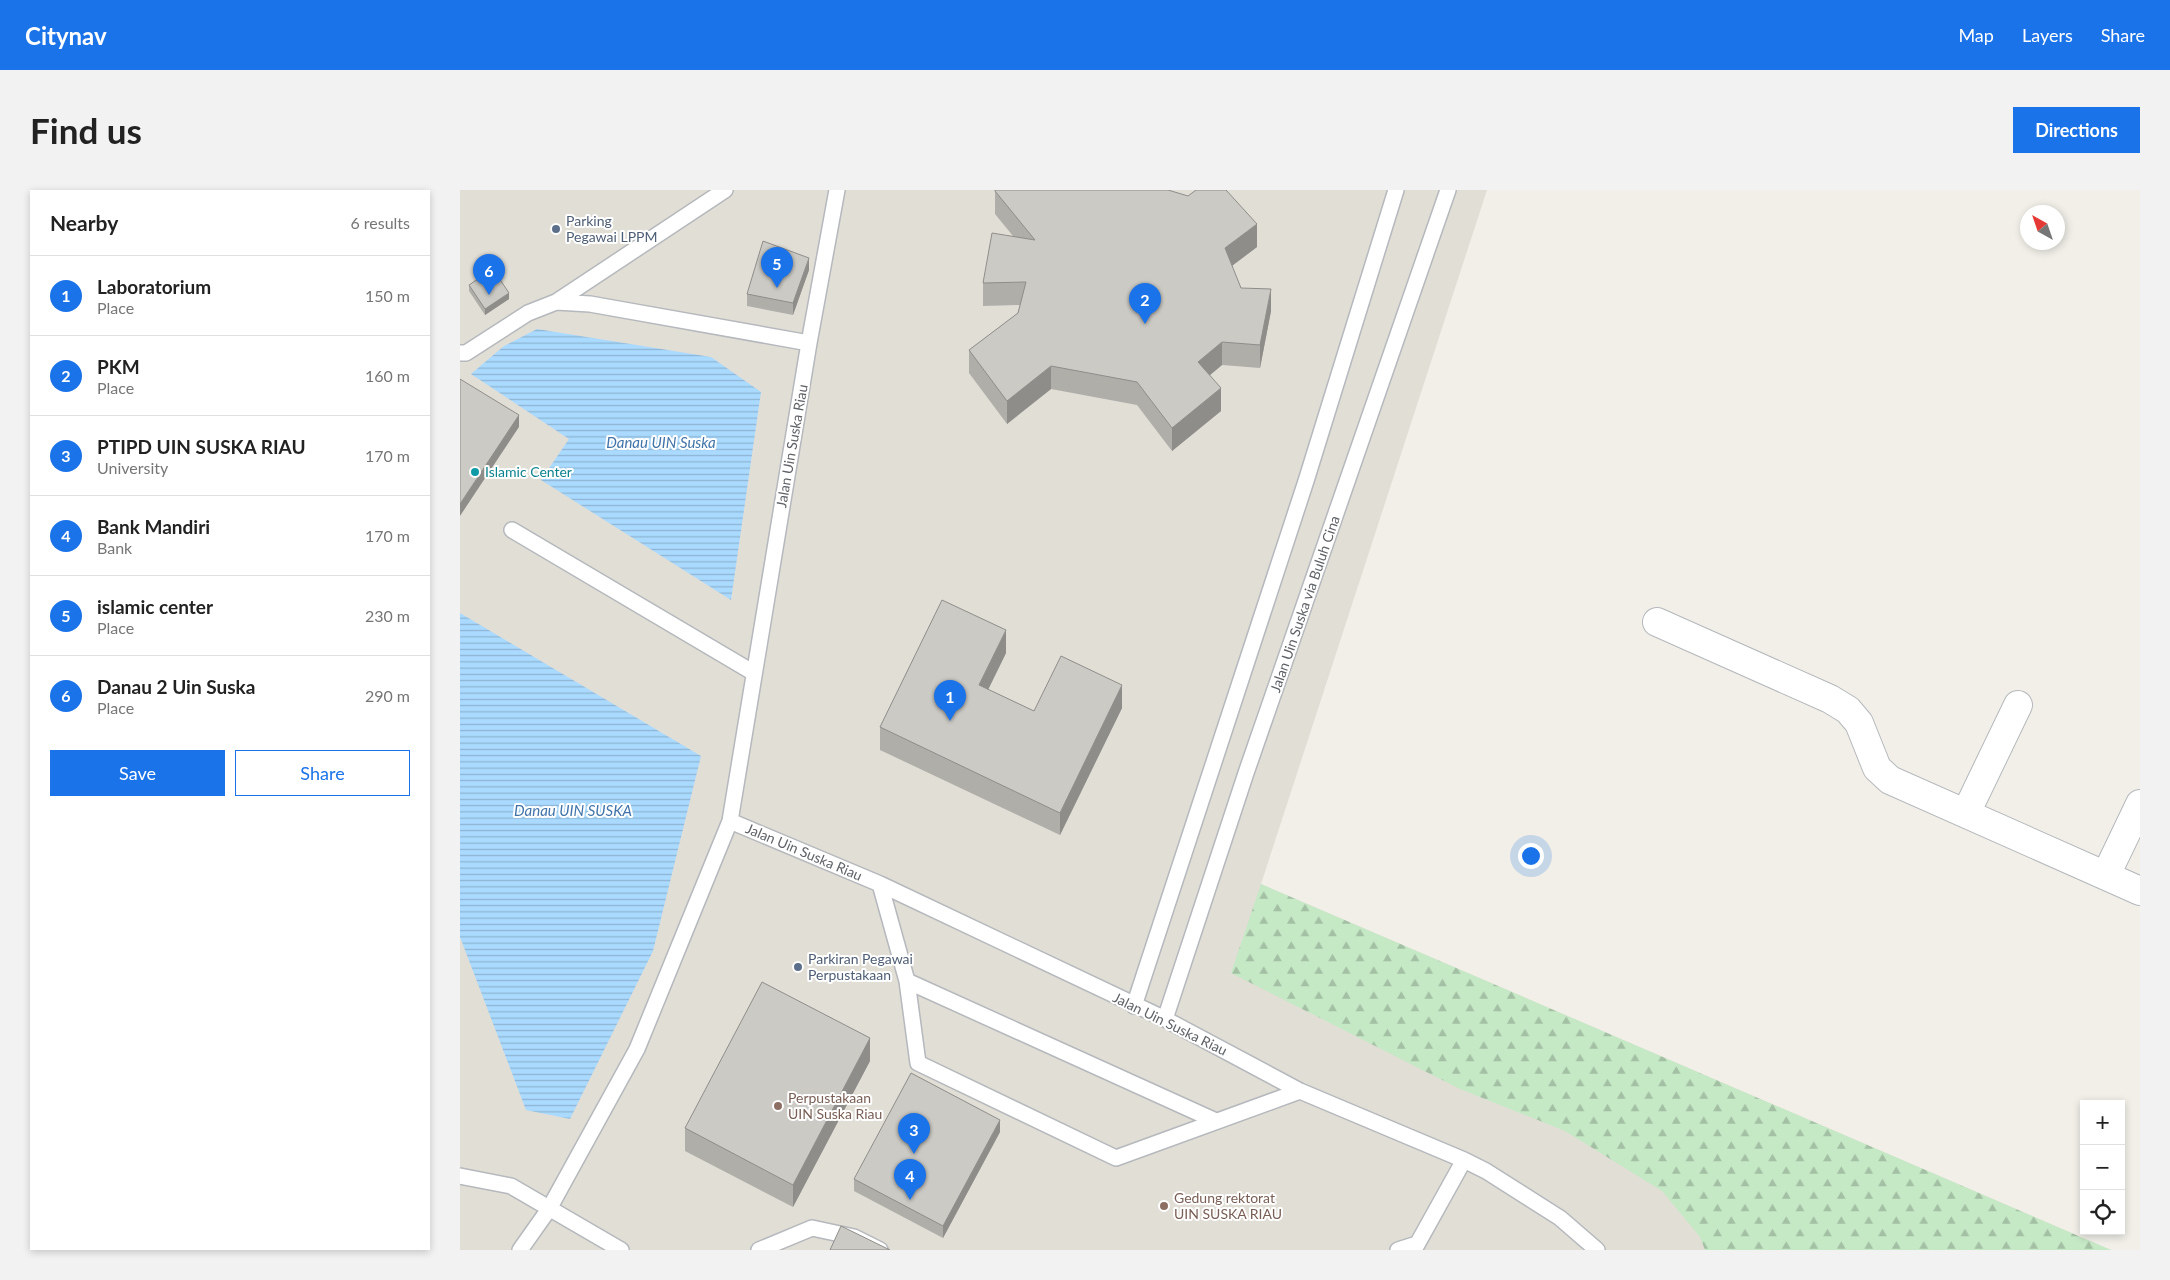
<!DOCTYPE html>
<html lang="en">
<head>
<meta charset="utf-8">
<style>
	:root { --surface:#fff; --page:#f2f2f2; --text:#222; --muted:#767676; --line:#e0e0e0; --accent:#1a73e8 }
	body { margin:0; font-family:Lato,sans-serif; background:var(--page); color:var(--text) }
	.controls { position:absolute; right:15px; bottom:15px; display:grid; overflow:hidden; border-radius:0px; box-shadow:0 2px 8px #0003 }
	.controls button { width:45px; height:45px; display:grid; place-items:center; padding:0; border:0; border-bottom:1px solid var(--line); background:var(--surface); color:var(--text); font:25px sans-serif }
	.compass { position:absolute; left:1560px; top:15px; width:45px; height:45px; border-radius:50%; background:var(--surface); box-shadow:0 2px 8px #0003; rotate:320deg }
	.you { position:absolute; left:1070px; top:665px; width:18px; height:18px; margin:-12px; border:4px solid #fff; border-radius:50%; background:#1a73e8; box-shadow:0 0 0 8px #1a73e833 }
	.badge { display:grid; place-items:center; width:32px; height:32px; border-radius:50%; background:var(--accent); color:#fff; font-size:16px; font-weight:700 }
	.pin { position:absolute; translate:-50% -41px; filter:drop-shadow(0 1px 2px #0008) }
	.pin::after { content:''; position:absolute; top:26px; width:18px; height:15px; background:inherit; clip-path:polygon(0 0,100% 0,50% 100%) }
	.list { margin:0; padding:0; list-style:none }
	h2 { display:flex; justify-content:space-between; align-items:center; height:65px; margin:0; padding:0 20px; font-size:21px }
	h2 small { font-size:16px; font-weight:400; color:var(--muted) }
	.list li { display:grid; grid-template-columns:32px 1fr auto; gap:15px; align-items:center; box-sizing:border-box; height:80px; padding:0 20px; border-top:1px solid var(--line) }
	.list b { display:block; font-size:19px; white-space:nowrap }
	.list p { margin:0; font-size:16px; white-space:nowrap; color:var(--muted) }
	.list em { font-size:16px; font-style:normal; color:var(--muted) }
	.actions { display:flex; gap:10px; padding:15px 20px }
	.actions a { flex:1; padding:11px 0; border:1px solid var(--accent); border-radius:0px; text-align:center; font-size:18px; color:var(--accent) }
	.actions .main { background:var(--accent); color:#fff }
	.icon { flex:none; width:28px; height:28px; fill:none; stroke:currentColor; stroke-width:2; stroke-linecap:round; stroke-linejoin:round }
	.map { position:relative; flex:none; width:1680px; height:1060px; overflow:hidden; border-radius:0px }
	header { display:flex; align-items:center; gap:30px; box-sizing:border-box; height:70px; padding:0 25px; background:var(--accent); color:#fff }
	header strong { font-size:24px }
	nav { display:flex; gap:28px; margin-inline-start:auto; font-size:18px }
	.intro { display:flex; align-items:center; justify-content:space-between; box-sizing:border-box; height:120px; padding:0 30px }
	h1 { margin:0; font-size:35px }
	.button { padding:12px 22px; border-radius:0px; background:var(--accent); color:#fff; font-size:18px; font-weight:700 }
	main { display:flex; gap:30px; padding:0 30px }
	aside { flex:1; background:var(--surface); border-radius:0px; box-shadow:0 2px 8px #0003 }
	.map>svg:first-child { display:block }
</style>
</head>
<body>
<header>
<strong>Citynav</strong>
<nav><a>Map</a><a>Layers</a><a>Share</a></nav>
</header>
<div class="intro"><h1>Find us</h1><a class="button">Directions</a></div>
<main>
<aside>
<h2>Nearby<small>6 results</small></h2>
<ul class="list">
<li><span class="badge">1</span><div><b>Laboratorium</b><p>Place</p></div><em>150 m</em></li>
<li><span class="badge">2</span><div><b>PKM</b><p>Place</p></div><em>160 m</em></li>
<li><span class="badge">3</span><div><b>PTIPD UIN SUSKA RIAU</b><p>University</p></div><em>170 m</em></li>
<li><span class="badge">4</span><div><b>Bank Mandiri</b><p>Bank</p></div><em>170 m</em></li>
<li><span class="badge">5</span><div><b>islamic center</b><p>Place</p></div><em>230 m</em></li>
<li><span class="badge">6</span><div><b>Danau 2 Uin Suska</b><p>Place</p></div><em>290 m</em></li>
</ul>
<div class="actions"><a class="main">Save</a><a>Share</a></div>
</aside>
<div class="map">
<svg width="1680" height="1060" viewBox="0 0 1680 1060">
	<defs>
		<pattern id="forest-firs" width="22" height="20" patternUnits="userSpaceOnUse" patternTransform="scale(1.25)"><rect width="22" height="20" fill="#c5e8c5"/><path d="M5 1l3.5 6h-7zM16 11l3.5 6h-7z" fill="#a3c0a4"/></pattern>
		<pattern id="water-rules" width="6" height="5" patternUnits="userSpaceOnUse" patternTransform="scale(1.25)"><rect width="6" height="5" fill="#aadaff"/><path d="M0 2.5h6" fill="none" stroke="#8eb4d2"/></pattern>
	</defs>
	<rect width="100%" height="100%" fill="#f1efe8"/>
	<path fill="#e1ded6" d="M 0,0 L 1027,0 L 801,694 L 1651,1060 L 0,1060 Z"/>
	<path fill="url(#forest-firs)" d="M 801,694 L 1651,1060 L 1245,1060 L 1240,1047 L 1202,1001 L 1105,941 L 1000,899 L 771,783 Z"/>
	<path fill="url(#water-rules)" d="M 77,139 L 251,167 L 301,202 L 271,410 L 81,290 L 109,249 L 11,184 L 44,156 Z
		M 0,423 L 241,566 L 193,761 L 110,929 L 66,920 L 0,747 Z"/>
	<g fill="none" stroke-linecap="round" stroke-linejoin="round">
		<defs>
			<path id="lane" d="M 96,112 L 265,0
				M 0,163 L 6,163 L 68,123 L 96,112 L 130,114 L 349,153
				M 52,340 L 294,483
				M 270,631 L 420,694 L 705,829 L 840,901 L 1004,970 L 1026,981 L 1100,1028 L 1137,1060
				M 420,694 L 447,791 L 458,873 L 656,968 L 840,901
				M 447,791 L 756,931
				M 674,816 L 846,291 L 936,0
				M 705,829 L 786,583 L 988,0
				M 0,986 L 51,996 L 161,1060
				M 60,1060 L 89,1019 L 177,859 L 270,631 L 349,153 L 377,0
				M 299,1060 L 352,1038 L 394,1047 L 420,1060
				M 938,1060 L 957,1054
				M 954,1060 L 1004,970"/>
			<path id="street" d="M 1197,432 L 1370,509 L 1388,520 L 1399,533 L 1417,578 L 1430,590 L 1680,701
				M 1506,623 L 1558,515
				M 1646,685 L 1680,614"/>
		</defs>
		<use href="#lane" stroke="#b5b8bc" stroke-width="18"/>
		<use href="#street" stroke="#b5b8bc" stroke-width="30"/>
		<use href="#lane" stroke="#fff" stroke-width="15"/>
		<use href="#street" stroke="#fff" stroke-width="28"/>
	</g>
	<path fill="#afaea9" d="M 535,1 L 797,57 L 772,76 L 781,98 L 811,121 L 800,178 L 762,175 L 750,185 L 761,221 L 712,261 L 677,215 L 591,199 L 547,234 L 509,183 L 509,160 L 558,123 L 560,115 L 523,116 L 523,93 L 553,46 L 535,24 Z
		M 349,80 L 333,125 L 287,116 L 287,104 Z
		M 9,95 L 49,109 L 25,125 L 9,101 Z
		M 546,463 L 528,500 L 574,521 L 662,518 L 600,645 L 420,560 L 420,537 Z
		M 410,871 L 333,1017 L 225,961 L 225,938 Z
		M 540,942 L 483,1048 L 394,1001 L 394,989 Z"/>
	<path fill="#8f8d8a" d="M 797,34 L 797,57 L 765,81 L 765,58 Z
		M 349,68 L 349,80 L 333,125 L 333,113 Z
		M 811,99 L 811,121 L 800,178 L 800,155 Z
		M 49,103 L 49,109 L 25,125 L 25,119 Z
		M 762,152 L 762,175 L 738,195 L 738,172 Z
		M 591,176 L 591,199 L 547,234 L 547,211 Z
		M 761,198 L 761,221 L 712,261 L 712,238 Z
		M 59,225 L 59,237 L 0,326 L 0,314 Z
		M 546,440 L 546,463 L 519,518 L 519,495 Z
		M 662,495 L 662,518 L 600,645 L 600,623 Z
		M 410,848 L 410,871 L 333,1017 L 333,995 Z
		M 540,930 L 540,942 L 483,1048 L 483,1036 Z"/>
	<path fill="#cccac5" stroke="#8f8d8a" d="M 535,0 L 708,0 L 728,6 L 736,0 L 766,0 L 797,34 L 765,58 L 781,98 L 811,99 L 800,155 L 762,152 L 738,172 L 761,198 L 712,238 L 677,192 L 591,176 L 547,211 L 509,160 L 558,123 L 566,92 L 523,93 L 532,43 L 575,50 L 535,1 Z
		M 303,51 L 349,68 L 333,113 L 287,104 Z
		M 33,79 L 49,103 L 25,119 L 9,95 Z
		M 0,189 L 59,225 L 0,314 Z
		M 482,410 L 546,440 L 519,495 L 574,521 L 601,466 L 662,495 L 600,623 L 420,537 Z
		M 302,792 L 410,848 L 333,995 L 225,938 Z
		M 451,883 L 540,930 L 483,1036 L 394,989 Z
		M 381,1036 L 430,1060 L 370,1060 Z"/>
	<g fill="#5c6f8a" stroke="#fff" stroke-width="2">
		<circle cx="96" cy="39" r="5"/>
		<circle cx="338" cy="777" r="5"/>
	</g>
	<circle fill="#0f9aa8" stroke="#fff" stroke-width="2" cx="15" cy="282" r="5"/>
	<g fill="#8d6e63" stroke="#fff" stroke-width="2">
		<circle cx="318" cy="916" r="5"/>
		<circle cx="704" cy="1016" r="5"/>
	</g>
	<g text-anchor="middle" stroke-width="4" stroke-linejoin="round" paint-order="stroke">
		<g font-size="14" fill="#4e5e75" stroke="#fff" text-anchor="start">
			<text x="106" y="36">Parking<tspan x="106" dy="16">Pegawai LPPM</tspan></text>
			<text x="348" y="774">Parkiran Pegawai<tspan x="348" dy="16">Perpustakaan</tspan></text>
		</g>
		<g font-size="14" fill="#5f6368" stroke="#fff">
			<text transform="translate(332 256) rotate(-80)" y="5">Jalan Uin Suska Riau</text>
			<text transform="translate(845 414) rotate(-71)" y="5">Jalan Uin Suska via Buluh Cina</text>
			<text transform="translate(344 662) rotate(23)" y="5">Jalan Uin Suska Riau</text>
			<text transform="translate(710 834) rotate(26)" y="5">Jalan Uin Suska Riau</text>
		</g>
		<g font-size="14" fill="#0d838f" stroke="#fff" text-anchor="start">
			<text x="25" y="287">Islamic Center</text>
		</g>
		<g font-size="14" fill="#785e54" stroke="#fff" text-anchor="start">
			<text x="328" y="913">Perpustakaan<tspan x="328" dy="16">UIN Suska Riau</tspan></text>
			<text x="714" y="1013">Gedung rektorat<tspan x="714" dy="16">UIN SUSKA RIAU</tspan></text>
		</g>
		<g font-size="15" font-style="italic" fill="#4174aa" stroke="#fff">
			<text x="201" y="258">Danau UIN Suska</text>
			<text x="113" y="626">Danau UIN SUSKA</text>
		</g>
	</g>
</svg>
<div class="controls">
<button>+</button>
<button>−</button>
<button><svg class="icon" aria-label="locate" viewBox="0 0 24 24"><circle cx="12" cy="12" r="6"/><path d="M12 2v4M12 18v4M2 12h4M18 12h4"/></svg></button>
</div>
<svg class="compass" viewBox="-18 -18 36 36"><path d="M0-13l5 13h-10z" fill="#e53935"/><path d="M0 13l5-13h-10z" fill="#767676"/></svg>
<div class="you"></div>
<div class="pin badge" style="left:490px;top:531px">1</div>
<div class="pin badge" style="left:685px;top:134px">2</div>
<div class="pin badge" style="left:454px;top:964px">3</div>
<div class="pin badge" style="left:450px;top:1010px">4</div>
<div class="pin badge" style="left:317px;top:98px">5</div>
<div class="pin badge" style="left:29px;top:105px">6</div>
</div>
</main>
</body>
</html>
